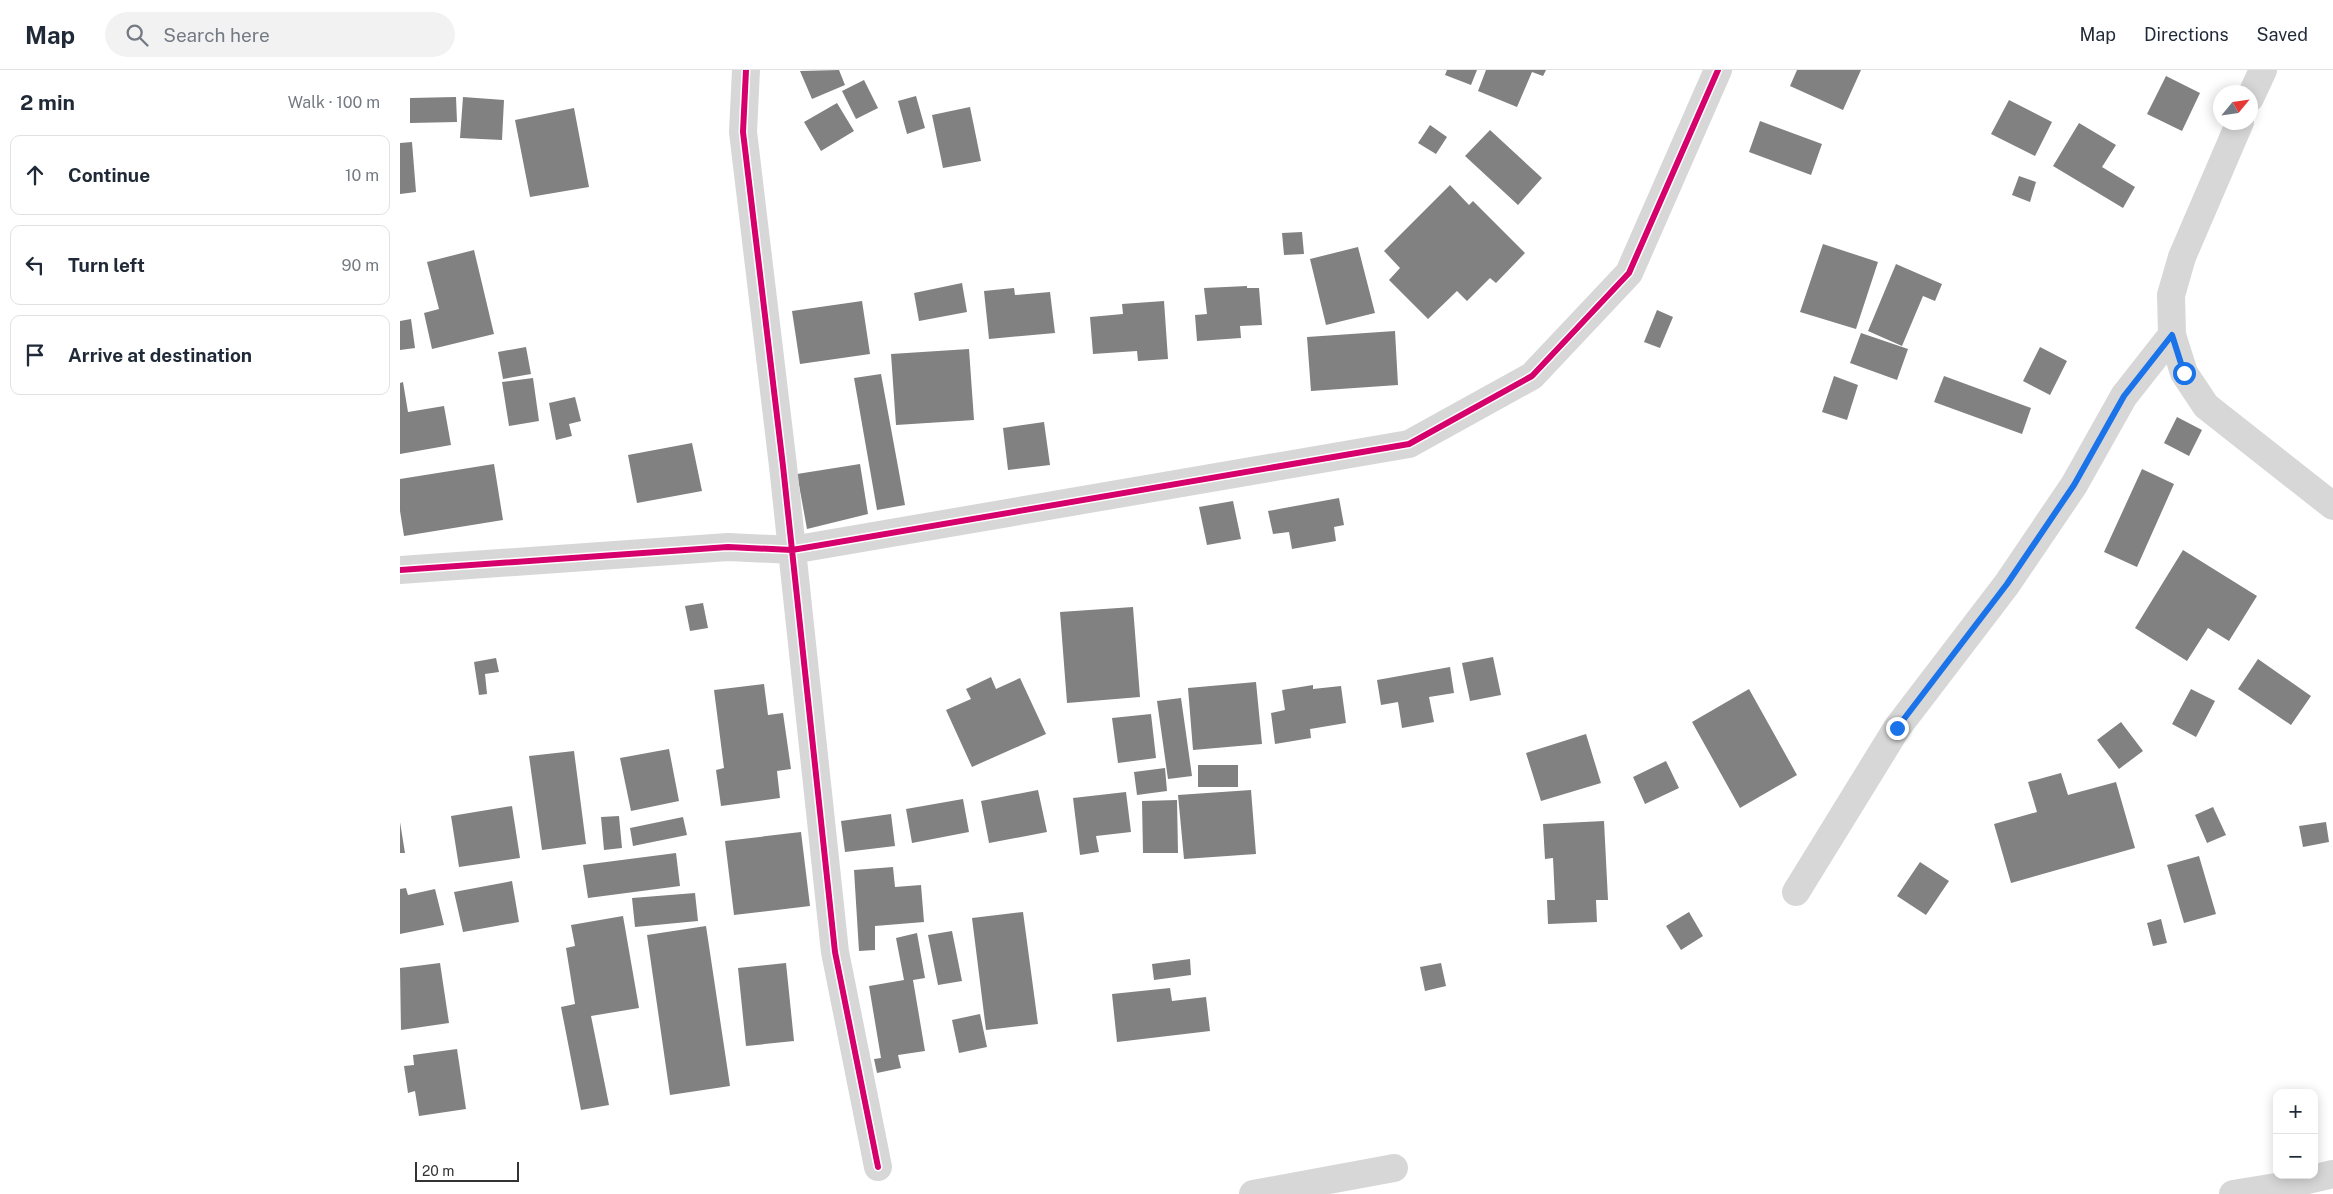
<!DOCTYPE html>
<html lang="en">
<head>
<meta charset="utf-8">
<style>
	:root { --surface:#fff; --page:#f2f2f3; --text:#1f2937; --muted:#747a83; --line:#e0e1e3 }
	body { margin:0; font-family:"Public Sans",sans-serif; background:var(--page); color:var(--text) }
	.controls { position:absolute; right:15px; bottom:15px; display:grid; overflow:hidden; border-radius:10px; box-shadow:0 2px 12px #0003 }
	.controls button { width:45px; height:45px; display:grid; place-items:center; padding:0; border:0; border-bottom:1px solid var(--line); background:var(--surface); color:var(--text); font:25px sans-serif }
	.compass { position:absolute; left:1813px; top:15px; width:45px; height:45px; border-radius:50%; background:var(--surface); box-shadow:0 2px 12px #0003; rotate:61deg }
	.scale { position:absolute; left:15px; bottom:12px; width:104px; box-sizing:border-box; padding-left:5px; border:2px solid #333; border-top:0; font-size:14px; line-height:18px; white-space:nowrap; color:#333; -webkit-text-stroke:4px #fff; paint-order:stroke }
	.stop { position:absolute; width:15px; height:15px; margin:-11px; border:4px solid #1a73e8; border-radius:50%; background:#fff }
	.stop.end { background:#1a73e8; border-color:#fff; box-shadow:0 1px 5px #0008 }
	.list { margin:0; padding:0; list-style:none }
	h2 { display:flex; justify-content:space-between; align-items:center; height:65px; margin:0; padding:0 20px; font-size:21px }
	h2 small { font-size:16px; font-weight:400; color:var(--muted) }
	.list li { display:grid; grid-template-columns:32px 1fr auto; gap:15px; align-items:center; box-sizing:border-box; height:80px; margin:0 10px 10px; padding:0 10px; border:1px solid var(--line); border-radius:10px }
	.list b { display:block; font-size:19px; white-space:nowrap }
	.list em { font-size:16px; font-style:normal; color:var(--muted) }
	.icon { flex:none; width:28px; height:28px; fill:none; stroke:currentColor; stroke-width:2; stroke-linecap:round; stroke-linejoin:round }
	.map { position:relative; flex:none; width:1933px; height:1124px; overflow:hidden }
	header { display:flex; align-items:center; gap:30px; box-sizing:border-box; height:70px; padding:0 25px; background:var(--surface); border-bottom:1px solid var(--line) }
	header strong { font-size:24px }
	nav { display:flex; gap:28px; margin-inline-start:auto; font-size:18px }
	.search { width:350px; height:45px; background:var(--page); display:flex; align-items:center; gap:12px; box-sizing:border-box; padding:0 18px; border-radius:28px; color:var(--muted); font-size:19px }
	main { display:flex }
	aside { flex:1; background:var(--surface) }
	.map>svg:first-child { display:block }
</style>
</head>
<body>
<header>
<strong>Map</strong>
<div class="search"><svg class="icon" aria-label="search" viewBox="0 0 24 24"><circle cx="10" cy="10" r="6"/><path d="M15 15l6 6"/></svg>Search here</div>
<nav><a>Map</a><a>Directions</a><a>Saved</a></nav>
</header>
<main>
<aside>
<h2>2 min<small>Walk · 100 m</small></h2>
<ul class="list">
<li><svg class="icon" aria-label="ahead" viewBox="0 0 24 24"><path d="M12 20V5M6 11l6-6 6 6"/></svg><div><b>Continue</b></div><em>10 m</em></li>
<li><svg class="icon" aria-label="left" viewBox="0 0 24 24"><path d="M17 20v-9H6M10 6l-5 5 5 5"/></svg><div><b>Turn left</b></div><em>90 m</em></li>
<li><svg class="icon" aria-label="arrive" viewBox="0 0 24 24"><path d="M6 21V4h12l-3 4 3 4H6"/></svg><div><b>Arrive at destination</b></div></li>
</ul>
</aside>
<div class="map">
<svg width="1933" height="1124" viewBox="0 0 1933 1124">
	<rect width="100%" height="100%" fill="#fff"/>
	<path fill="#818181" d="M 439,0 L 445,15 L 412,29 L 400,1 Z
		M 1047,0 L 1077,0 L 1071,15 L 1045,5 Z
		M 1086,0 L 1146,0 L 1143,6 L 1132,2 L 1117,37 L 1078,21 Z
		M 1397,0 L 1461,0 L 1443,40 L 1390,16 Z
		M 1766,6 L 1800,23 L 1782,61 L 1747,44 Z
		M 464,10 L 478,38 L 456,49 L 442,21 Z
		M 516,26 L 525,58 L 507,64 L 498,31 Z
		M 56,27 L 57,52 L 10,53 L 10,28 Z
		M 63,27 L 104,30 L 102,70 L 60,68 Z
		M 1609,30 L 1652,52 L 1635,86 L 1591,64 Z
		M 437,33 L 454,61 L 421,81 L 404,52 Z
		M 570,37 L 581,91 L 543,98 L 532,45 Z
		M 174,38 L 189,117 L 130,127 L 115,50 Z
		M 1360,51 L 1422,74 L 1411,105 L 1349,82 Z
		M 1679,53 L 1716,75 L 1702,97 L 1735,117 L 1723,138 L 1653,96 Z
		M 1030,55 L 1047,67 L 1036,84 L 1018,73 Z
		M 1090,60 L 1142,108 L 1118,135 L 1065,86 Z
		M 12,72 L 16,122 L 0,124 L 0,73 Z
		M 1619,106 L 1636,112 L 1630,132 L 1612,125 Z
		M 1050,115 L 1069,135 L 1073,131 L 1125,183 L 1096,213 L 1090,208 L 1067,231 L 1057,221 L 1028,249 L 989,210 L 1000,198 L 984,181 Z
		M 902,162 L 904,184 L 884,185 L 882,163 Z
		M 1423,174 L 1478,192 L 1456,259 L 1400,242 Z
		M 958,177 L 975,243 L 926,255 L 910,189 Z
		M 74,180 L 94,264 L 32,279 L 24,243 L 39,239 L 27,192 Z
		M 1496,194 L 1542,214 L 1535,231 L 1523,226 L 1502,276 L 1468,261 Z
		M 562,213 L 567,242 L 519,251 L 514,223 Z
		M 847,216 L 847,218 L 859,218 L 862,255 L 840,256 L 841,268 L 797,271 L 795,245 L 807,244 L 804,218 Z
		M 614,218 L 615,225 L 650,222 L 655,263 L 589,269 L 584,221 Z
		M 462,231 L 470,284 L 400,294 L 392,241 Z
		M 764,231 L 768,289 L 738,291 L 737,281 L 693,284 L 690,247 L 723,244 L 722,234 Z
		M 1257,240 L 1273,247 L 1260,278 L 1244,272 Z
		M 11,249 L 15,278 L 0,280 L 0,251 Z
		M 995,261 L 998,315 L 911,321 L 907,267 Z
		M 1461,263 L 1508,279 L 1497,310 L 1450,293 Z
		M 126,277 L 131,304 L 103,309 L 98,282 Z
		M 1640,277 L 1667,291 L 1650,325 L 1623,311 Z
		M 569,279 L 574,350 L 496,355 L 491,284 Z
		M 481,304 L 505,435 L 477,440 L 454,308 Z
		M 1434,306 L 1458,315 L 1447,350 L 1422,342 Z
		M 1544,306 L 1631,338 L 1622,364 L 1534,332 Z
		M 133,308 L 139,351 L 109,356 L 102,312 Z
		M 3,312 L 8,342 L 44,336 L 51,375 L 0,384 L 0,313 Z
		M 175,327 L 181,351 L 169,354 L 172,366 L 156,370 L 149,333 Z
		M 1777,347 L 1802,360 L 1789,386 L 1764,373 Z
		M 644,352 L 650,395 L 608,400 L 603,358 Z
		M 292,373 L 302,421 L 237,433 L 228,385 Z
		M 94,394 L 103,450 L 4,466 L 0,441 L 0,409 Z
		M 460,394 L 468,444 L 407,459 L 397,404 Z
		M 1742,399 L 1774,414 L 1737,497 L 1704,482 Z
		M 939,428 L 944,455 L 934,457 L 936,471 L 892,479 L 889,462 L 873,464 L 868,441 Z
		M 833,431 L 841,469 L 807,475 L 799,437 Z
		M 1783,480 L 1857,526 L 1829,571 L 1808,558 L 1787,591 L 1735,558 Z
		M 303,533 L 308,558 L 290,561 L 285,536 Z
		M 733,537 L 740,627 L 667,633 L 660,542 Z
		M 1093,587 L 1101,625 L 1070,631 L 1062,593 Z
		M 96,588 L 99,602 L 85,604 L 87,624 L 79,625 L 74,592 Z
		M 1858,589 L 1911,626 L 1891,655 L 1838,619 Z
		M 1050,597 L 1054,623 L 1029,627 L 1034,652 L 1002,658 L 998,632 L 981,635 L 977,610 Z
		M 591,607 L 596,619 L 620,608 L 646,664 L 572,697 L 546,640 L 571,629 L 566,619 Z
		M 856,612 L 862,674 L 793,680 L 788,618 Z
		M 364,614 L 368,645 L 383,643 L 391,699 L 377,701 L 380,728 L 321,736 L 316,700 L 324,698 L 314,620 Z
		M 913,615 L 913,619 L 941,616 L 946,653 L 910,659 L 911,668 L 875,674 L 871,643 L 885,640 L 882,620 Z
		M 1349,619 L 1397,705 L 1340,738 L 1292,652 Z
		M 1791,619 L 1815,631 L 1796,667 L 1772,654 Z
		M 781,628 L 792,706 L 768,709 L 757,631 Z
		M 751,644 L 756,688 L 718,693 L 712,648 Z
		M 1721,652 L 1743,681 L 1719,699 L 1697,670 Z
		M 1186,664 L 1201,713 L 1141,731 L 1126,683 Z
		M 269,679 L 279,731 L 231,741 L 220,688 Z
		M 174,681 L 186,774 L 142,780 L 129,686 Z
		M 1266,691 L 1279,718 L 1245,734 L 1233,707 Z
		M 798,695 L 838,695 L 838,717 L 798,717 Z
		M 765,698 L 767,721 L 737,725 L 734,702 Z
		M 1661,703 L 1668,725 L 1716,712 L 1735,778 L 1611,813 L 1594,754 L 1637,742 L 1628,712 Z
		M 638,720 L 647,762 L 589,773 L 581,731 Z
		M 851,720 L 856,784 L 784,789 L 778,725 Z
		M 726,722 L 731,762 L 696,766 L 699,782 L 680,785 L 673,728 Z
		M 563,729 L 569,762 L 512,773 L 506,739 Z
		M 777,730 L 778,783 L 743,783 L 742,731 Z
		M 112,736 L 120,788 L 59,797 L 51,746 Z
		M 1813,737 L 1826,765 L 1807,773 L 1795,745 Z
		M 491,744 L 495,776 L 445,782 L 441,751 Z
		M 219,746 L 222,778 L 204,780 L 201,747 Z
		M 283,747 L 287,765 L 233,776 L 230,758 Z
		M 1204,751 L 1208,830 L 1196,830 L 1197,852 L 1148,854 L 1147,830 L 1155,830 L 1153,788 L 1145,789 L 1143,754 Z
		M 0,752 L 5,783 L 0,783 Z
		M 1926,752 L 1929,772 L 1903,777 L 1899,756 Z
		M 401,762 L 410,836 L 334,845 L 325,771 Z
		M 276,783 L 280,816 L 188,828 L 183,795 Z
		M 1799,786 L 1816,844 L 1784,853 L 1767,795 Z
		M 1520,792 L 1549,811 L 1526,845 L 1497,826 Z
		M 493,797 L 495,817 L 521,815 L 524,852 L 475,856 L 475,880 L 459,881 L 454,800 Z
		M 112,811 L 119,852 L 63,862 L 54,822 Z
		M 6,818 L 8,825 L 35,819 L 44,855 L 0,864 L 0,819 Z
		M 295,823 L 298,851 L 235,857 L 232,828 Z
		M 623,842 L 638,954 L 586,960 L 572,848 Z
		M 1289,842 L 1303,866 L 1281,880 L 1266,856 Z
		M 223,846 L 239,938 L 191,946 L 209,1035 L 181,1040 L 161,937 L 175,934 L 166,878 L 175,876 L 171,855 Z
		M 1761,849 L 1767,873 L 1753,876 L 1747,853 Z
		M 306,856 L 330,1016 L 270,1025 L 247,865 Z
		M 552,861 L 562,911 L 538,915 L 528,865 Z
		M 517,863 L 525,908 L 513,910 L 525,981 L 498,985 L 501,998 L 477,1003 L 474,989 L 481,988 L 469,916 L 504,910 L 496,868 Z
		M 790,889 L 791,905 L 754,910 L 752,894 Z
		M 40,893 L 49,953 L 1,960 L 0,898 Z
		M 386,893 L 394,971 L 346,976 L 338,898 Z
		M 1041,893 L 1046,916 L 1025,921 L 1020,897 Z
		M 770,918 L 772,931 L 806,927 L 810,961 L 717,972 L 712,924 Z
		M 580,944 L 587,977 L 559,983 L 552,950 Z
		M 57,979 L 66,1039 L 19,1046 L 15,1021 L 8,1023 L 4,996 L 14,995 L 13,985 Z"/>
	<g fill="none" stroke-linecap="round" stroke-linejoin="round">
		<path stroke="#d7d7d7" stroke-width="28" d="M 346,0 L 343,62 L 383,396 L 435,882 L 478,1097
			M 1850,28 L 1863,0
			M 1840,52 L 1782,187 L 1771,225 L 1772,265 L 1784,303 L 1806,336 L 1933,436
			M 0,500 L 328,477 L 392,480 L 1009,374 L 1132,306 L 1229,203 L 1318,0
			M 1396,822 L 1497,658 L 1607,514 L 1674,415 L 1724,326 L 1772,265
			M 853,1124 L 994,1098
			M 1833,1124 L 1882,1116 L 1933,1104"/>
		<defs>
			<path id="cycleway" d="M 346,0 L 343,62 L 383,396 L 435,882 L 478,1097
				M 0,500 L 328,477 L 392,480 L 1009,374 L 1132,306 L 1229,203 L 1318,0"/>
		</defs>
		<use href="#cycleway" stroke="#fff" stroke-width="9"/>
		<use href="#cycleway" stroke="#d6006c" stroke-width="6"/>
	</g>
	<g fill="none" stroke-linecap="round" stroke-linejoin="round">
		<path stroke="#1a73e8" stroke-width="6" d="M 1497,658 L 1607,514 L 1674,415 L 1724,326 L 1772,265 L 1784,303"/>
	</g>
</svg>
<div class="controls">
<button>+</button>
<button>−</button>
</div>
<svg class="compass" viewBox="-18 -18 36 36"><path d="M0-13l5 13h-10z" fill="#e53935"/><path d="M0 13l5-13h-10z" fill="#747a83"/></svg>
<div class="scale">20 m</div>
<div class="stop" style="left:1784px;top:303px"></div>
<div class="stop end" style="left:1497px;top:658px"></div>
</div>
</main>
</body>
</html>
